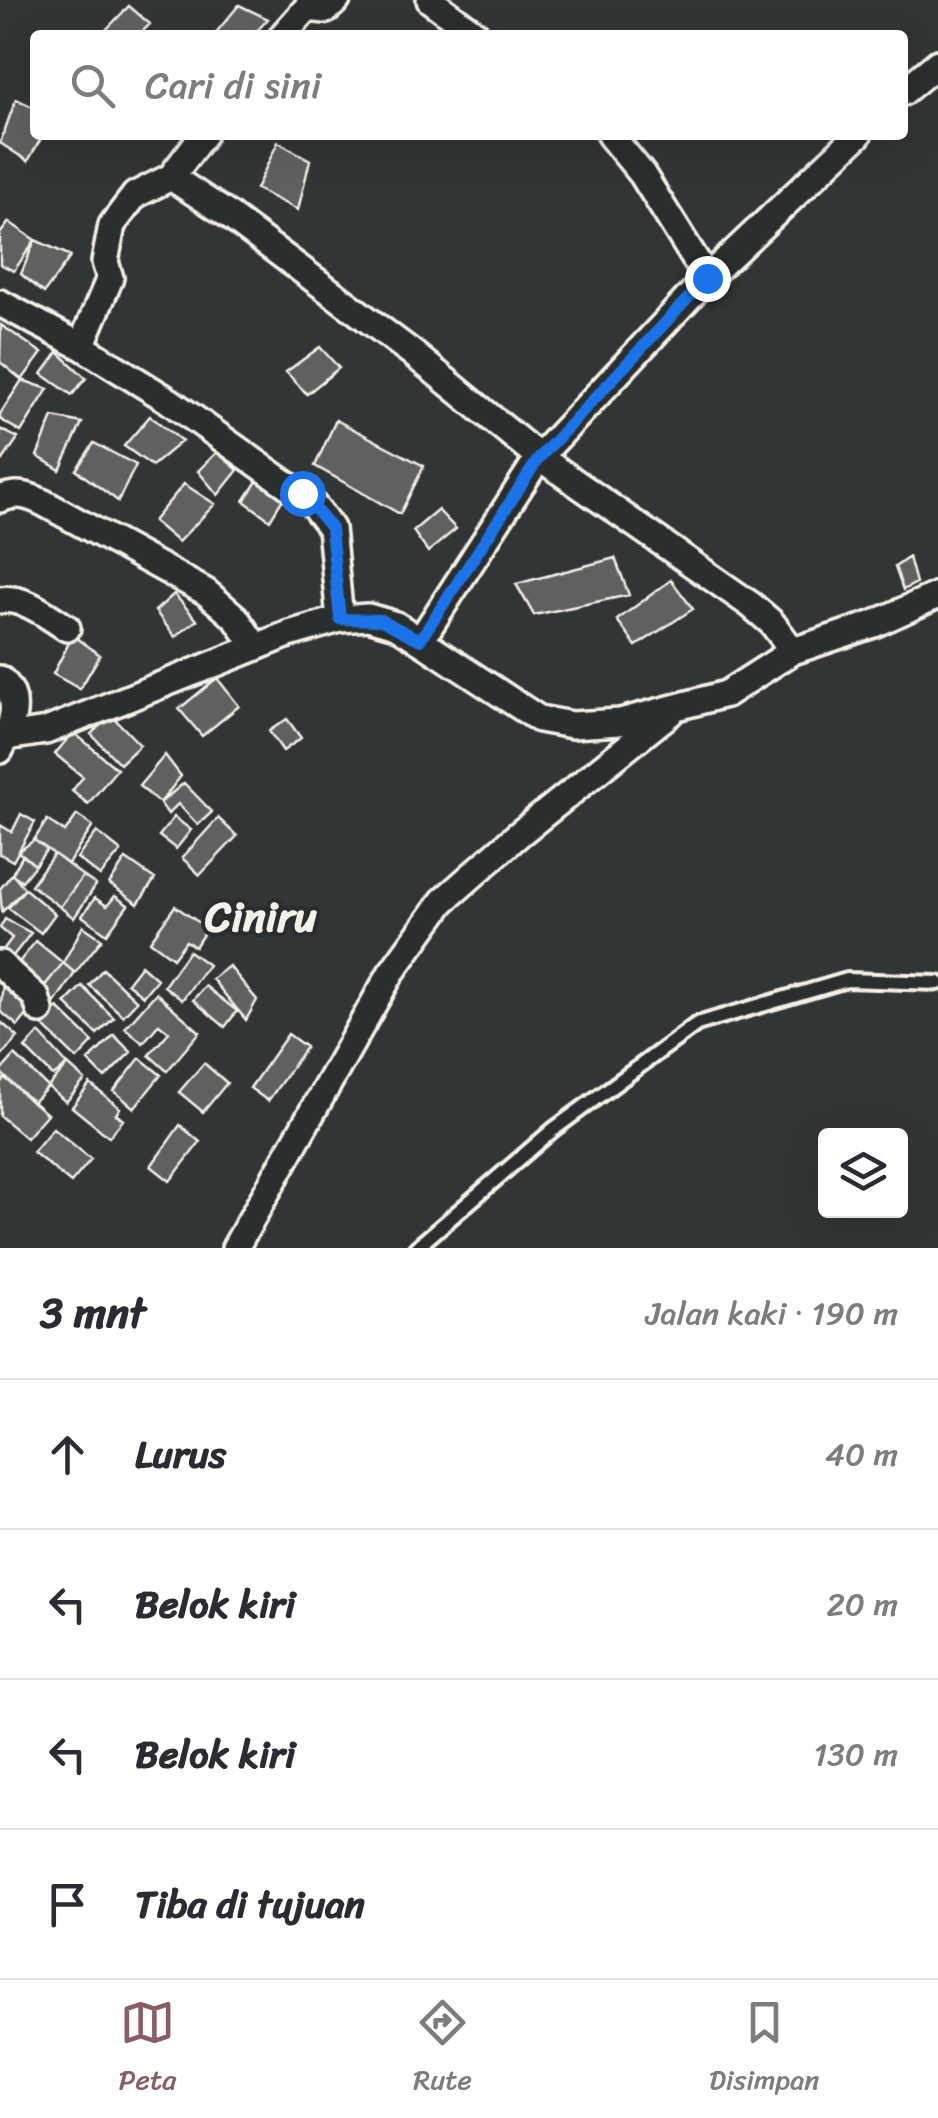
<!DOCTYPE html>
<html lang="id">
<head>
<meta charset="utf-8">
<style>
	:root { --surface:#fff; --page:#f2f2f3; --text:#2b2b33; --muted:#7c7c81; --line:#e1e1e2; --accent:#8a5d65 }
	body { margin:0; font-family:Sriracha,sans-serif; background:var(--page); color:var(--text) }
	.controls { position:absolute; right:30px; bottom:30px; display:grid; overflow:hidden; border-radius:10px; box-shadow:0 10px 40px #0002 }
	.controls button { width:90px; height:90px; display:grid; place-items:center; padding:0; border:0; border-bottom:2px solid var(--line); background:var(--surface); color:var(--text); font:50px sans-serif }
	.stop { position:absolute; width:30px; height:30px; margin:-22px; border:8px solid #1a73e8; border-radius:50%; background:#fff }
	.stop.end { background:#1a73e8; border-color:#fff; box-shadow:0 2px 10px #0008 }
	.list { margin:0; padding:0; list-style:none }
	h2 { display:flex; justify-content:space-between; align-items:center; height:130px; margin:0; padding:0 40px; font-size:42px }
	h2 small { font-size:32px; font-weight:400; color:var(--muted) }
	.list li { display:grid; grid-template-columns:65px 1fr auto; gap:30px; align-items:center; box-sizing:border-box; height:150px; padding:0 40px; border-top:2px solid var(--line) }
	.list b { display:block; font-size:38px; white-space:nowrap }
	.list em { font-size:32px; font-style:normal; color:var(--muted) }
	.icon { flex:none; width:55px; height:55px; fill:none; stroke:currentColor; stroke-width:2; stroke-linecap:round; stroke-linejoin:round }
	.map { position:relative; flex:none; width:938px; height:1248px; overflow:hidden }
	.search { position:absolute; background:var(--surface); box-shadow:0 10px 40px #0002; left:30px; right:30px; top:30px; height:110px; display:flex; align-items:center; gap:25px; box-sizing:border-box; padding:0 35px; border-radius:10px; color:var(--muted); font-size:38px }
	.sheet { height:730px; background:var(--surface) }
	nav { display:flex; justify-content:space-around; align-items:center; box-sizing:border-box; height:140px; border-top:2px solid var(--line); background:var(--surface); font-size:28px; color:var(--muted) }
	nav a { display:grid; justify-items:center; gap:5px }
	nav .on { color:var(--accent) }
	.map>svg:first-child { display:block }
</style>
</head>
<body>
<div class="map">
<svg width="938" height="1248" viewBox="0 0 938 1248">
	<rect width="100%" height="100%" fill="#323535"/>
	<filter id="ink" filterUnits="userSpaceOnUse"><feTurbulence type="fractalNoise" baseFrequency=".01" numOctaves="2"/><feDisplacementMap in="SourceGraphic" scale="20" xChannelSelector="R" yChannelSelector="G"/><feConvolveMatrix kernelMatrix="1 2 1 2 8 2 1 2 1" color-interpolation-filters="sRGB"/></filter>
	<g filter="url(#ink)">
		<path fill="#5f605f" stroke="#f4f1e8" stroke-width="2.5" d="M 239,5 L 268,19 L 253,35 L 214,35 Z
			M 129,6 L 150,24 L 139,35 L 101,35 Z
			M 16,99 L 35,108 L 35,135 L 43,135 L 28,161 L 0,143 Z
			M 278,142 L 310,160 L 298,210 L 256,189 Z
			M 9,222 L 35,240 L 14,271 L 0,264 L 0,234 Z
			M 35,240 L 71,256 L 44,293 L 21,274 Z
			M 1,325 L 42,353 L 22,380 L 0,362 Z
			M 320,347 L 339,368 L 307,394 L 286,372 Z
			M 58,352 L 86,378 L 72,395 L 42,374 Z
			M 22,380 L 48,389 L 21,432 L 0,419 L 0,414 Z
			M 150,416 L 182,441 L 152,466 L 124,446 Z
			M 53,417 L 82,423 L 60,470 L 37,456 Z
			M 336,420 L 424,466 L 400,514 L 315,466 Z
			M 0,429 L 18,438 L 3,460 L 0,458 Z
			M 94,443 L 136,465 L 118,501 L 76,470 Z
			M 217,452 L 238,470 L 218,495 L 198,471 Z
			M 259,478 L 287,492 L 270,520 L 244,501 Z
			M 184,484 L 215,504 L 178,542 L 153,521 Z
			M 438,510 L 456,529 L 428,552 L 413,531 Z
			M 909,557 L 916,583 L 903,590 L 895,567 Z
			M 615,558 L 629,595 L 534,615 L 516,584 Z
			M 671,580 L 693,609 L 636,646 L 617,620 Z
			M 174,594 L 197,620 L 175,637 L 155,611 Z
			M 73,635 L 100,655 L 80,689 L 53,674 Z
			M 217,678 L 239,706 L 202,736 L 179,709 Z
			M 111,715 L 140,745 L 120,764 L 91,734 Z
			M 287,719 L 301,738 L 283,751 L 269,731 Z
			M 73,732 L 117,769 L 88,804 L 72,791 L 83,777 L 55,754 Z
			M 165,755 L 181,776 L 160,803 L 139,786 Z
			M 184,783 L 212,812 L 198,825 L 178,804 L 168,814 L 160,803 Z
			M 21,814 L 35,822 L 13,861 L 0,854 L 0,825 L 12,832 Z
			M 77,815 L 93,826 L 68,864 L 34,840 L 47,820 L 65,832 Z
			M 174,817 L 191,830 L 176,849 L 159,836 Z
			M 218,818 L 237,836 L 200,875 L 182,858 Z
			M 97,832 L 121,851 L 100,876 L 77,858 Z
			M 34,840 L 47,849 L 35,865 L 18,852 Z
			M 54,854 L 83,876 L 60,907 L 31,885 Z
			M 23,855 L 35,865 L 22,881 L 12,874 Z
			M 126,859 L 155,879 L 138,904 L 109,884 Z
			M 12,874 L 25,889 L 2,912 L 0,889 Z
			M 83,876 L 96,885 L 74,918 L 60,907 Z
			M 25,889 L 55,914 L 41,933 L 8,908 Z
			M 115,896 L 128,905 L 107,934 L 82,916 L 95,898 L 107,906 Z
			M 175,906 L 207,928 L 195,947 L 186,941 L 173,958 L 150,941 Z
			M 5,919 L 31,933 L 9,961 L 0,954 L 12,938 L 0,928 Z
			M 83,926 L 102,939 L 75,973 L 63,963 Z
			M 36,941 L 63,963 L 43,988 L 16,966 Z
			M 189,951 L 208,965 L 182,1000 L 164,986 Z
			M 63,963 L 75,973 L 51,1008 L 43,988 Z
			M 141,965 L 157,979 L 143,996 L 127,983 Z
			M 229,966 L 257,1000 L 246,1020 L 212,979 Z
			M 103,969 L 137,1001 L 123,1016 L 89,985 Z
			M 3,984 L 32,1009 L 18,1026 L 0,1011 Z
			M 82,986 L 114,1018 L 97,1034 L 65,1003 Z
			M 205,986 L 237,1011 L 225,1027 L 193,1000 Z
			M 156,993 L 200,1032 L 167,1071 L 149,1055 L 169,1032 L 159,1024 L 143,1043 L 125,1028 Z
			M 58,1008 L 93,1042 L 77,1059 L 41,1024 Z
			M 2,1023 L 18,1037 L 0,1057 L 0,1026 Z
			M 39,1033 L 68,1065 L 53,1076 L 25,1048 Z
			M 288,1034 L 306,1047 L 268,1101 L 250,1088 Z
			M 114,1035 L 131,1052 L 105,1078 L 88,1061 Z
			M 15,1055 L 48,1087 L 32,1103 L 0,1072 Z
			M 140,1058 L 161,1075 L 134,1108 L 114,1091 Z
			M 204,1063 L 227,1083 L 203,1112 L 179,1092 Z
			M 68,1065 L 85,1080 L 66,1102 L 48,1087 Z
			M 5,1078 L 47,1114 L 26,1138 L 0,1116 L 0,1083 Z
			M 90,1084 L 120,1108 L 116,1114 L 123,1120 L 109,1137 L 72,1107 Z
			M 180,1125 L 200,1142 L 170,1181 L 151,1166 Z
			M 53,1128 L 91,1159 L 71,1183 L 33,1152 Z"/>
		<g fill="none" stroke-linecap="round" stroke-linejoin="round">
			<defs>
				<path id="service" d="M 416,1248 L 554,1129 L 697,1024 L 847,980 L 938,983"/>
				<path id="minor" d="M 430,0 L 477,35
					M 283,35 L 307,8 L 326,10 L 337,0
					M 903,92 L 938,63
					M 610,135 L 642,174 L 707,278
					M 171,177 L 227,214 L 411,352 L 539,457 L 751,605 L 772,623 L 793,651
					M 0,303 L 81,346 L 168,400 L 310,501 L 331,528 L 340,619
					M 81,346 L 110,278 L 105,262 L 112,225 L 135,195 L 171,177 L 203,135
					M 0,499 C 17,492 28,495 44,503 L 206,592 L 236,618 L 256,647
					M 0,600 C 25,596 47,616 67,628
					M 420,641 L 539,457 L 707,278 L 858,135
					M 0,679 C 23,697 12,727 0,750
					M 0,738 L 46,731 L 289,634 L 340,619 L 368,617 L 396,625 L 539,719 L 572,725 L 620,722 L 726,694 L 793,651 L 874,624 L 938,595
					M 0,964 L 36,997 L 40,1010
					M 235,1248 L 391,973 L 443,901 L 519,834 L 670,713"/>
			</defs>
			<use href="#service" stroke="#f4f1e8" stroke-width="20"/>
			<use href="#minor" stroke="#f4f1e8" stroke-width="32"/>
			<use href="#service" stroke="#2a2d2e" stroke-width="12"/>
			<use href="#minor" stroke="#2a2d2e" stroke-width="25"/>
		</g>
	</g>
	<g fill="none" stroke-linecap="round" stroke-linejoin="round" filter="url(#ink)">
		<path stroke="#1a73e8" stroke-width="12" d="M 302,493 L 331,528 L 340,619 L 381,620 L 420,640 L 539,458 L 707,278"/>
	</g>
	<g text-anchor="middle" stroke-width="8" stroke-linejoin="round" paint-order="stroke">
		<g font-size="42" font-weight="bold" fill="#f4f1e8" stroke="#2a2d2e">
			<text x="261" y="931">Ciniru</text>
		</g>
	</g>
</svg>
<div class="controls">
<button><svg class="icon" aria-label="layers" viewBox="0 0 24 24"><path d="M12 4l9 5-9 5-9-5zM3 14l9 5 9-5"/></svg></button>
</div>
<div class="stop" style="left:302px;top:493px"></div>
<div class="stop end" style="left:707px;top:278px"></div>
<div class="search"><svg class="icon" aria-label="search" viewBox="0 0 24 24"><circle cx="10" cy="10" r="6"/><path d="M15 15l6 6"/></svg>Cari di sini</div>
</div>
<section class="sheet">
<h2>3 mnt<small>Jalan kaki · 190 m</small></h2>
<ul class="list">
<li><svg class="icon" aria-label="ahead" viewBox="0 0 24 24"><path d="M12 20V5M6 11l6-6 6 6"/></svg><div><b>Lurus</b></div><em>40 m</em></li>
<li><svg class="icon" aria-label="left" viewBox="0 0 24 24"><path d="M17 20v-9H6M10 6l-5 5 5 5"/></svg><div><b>Belok kiri</b></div><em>20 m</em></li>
<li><svg class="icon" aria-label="left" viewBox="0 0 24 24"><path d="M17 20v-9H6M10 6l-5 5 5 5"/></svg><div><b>Belok kiri</b></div><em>130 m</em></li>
<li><svg class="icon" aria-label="arrive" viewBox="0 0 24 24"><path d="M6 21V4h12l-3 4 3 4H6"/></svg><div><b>Tiba di tujuan</b></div></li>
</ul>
</section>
<nav>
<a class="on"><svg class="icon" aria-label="map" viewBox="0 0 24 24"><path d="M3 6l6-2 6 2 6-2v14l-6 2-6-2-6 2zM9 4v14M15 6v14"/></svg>Peta</a>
<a><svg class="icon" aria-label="directions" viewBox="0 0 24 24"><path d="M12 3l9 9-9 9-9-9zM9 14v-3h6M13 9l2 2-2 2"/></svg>Rute</a>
<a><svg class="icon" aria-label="saved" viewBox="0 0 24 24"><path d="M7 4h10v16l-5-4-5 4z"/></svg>Disimpan</a>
</nav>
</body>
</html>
